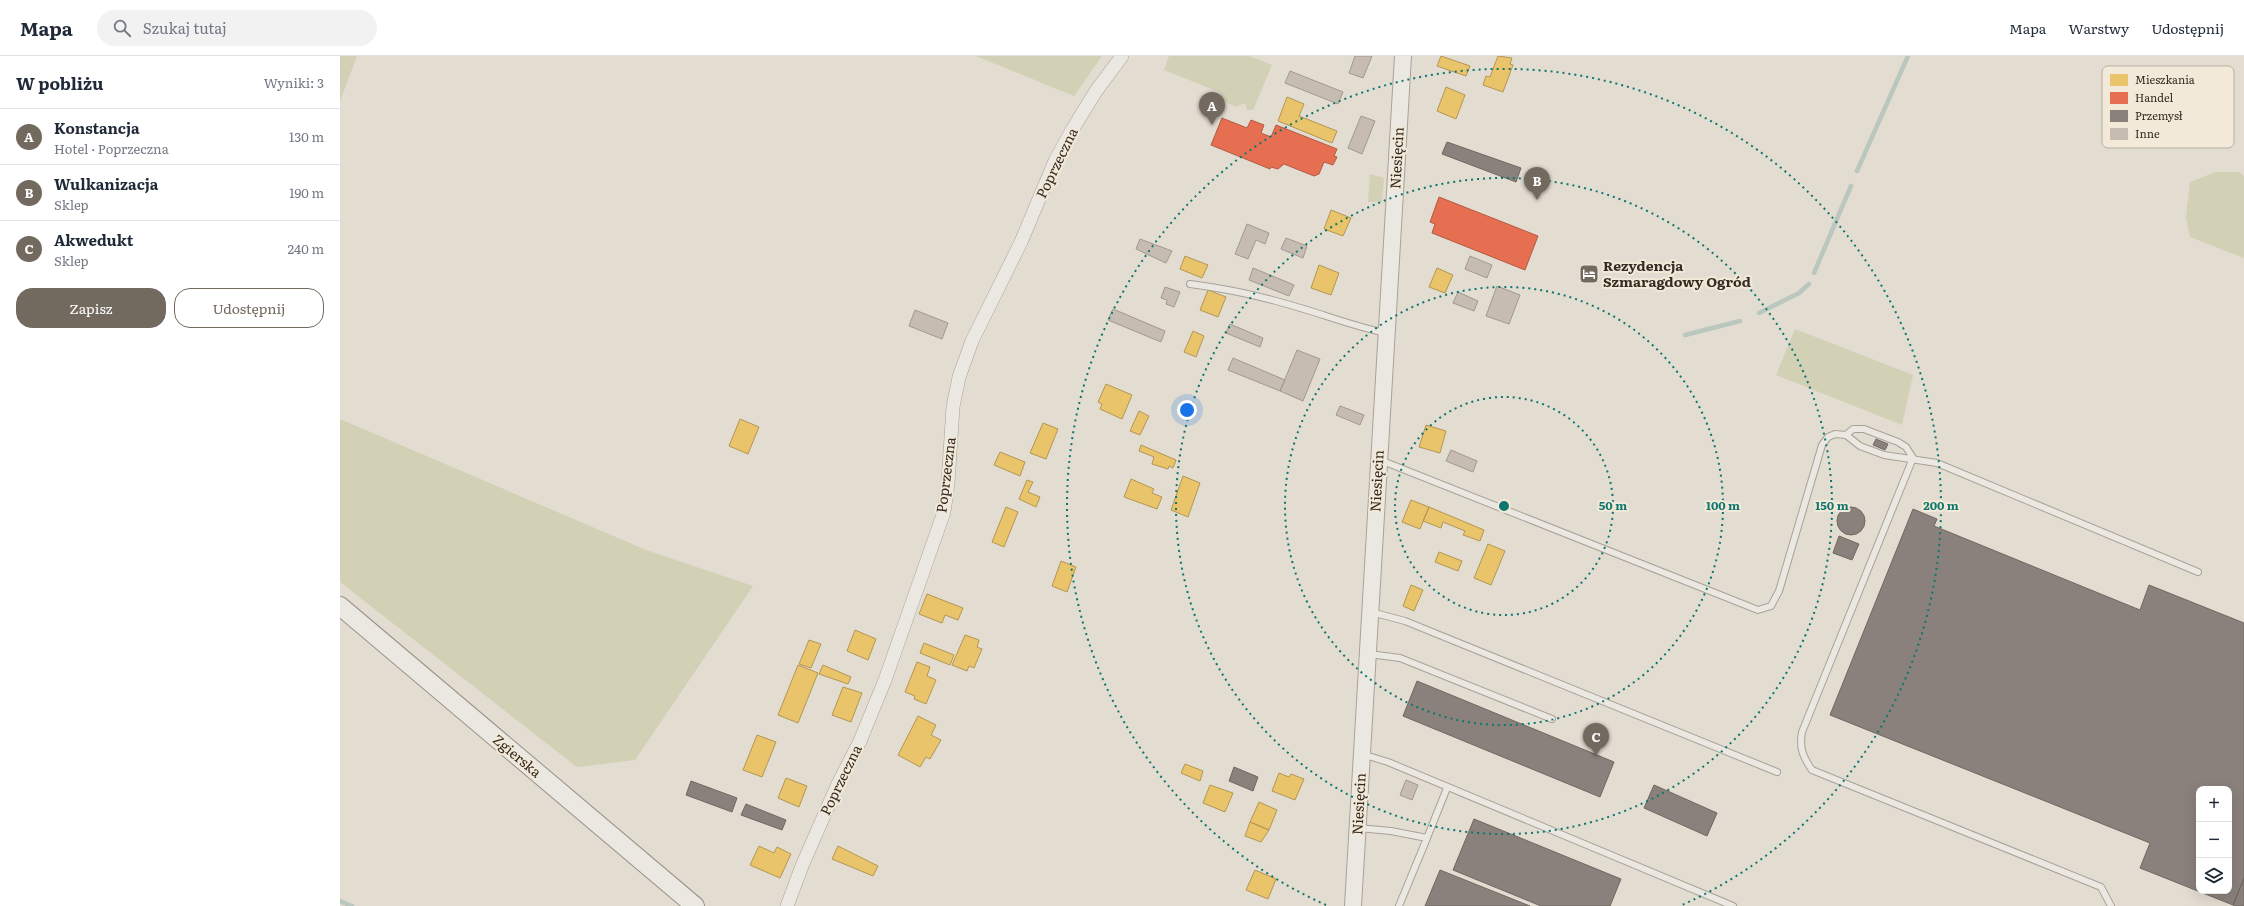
<!DOCTYPE html>
<html lang="pl">
<head>
<meta charset="utf-8">
<style>
	:root { --surface:#fff; --page:#f2f2f3; --text:#1f2937; --muted:#747a83; --line:#e0e1e3; --accent:#72695f }
	body { margin:0; font-family:Literata,serif; background:var(--page); color:var(--text) }
	.controls { position:absolute; right:12px; bottom:12px; display:grid; overflow:hidden; border-radius:8px; box-shadow:0 4px 16px #0002 }
	.controls button { width:36px; height:36px; display:grid; place-items:center; padding:0; border:0; border-bottom:1px solid var(--line); background:var(--surface); color:var(--text); font:20px sans-serif }
	.you { position:absolute; left:847px; top:354px; width:14px; height:14px; margin:-10px; border:3px solid #fff; border-radius:50%; background:#1a73e8; box-shadow:0 0 0 6px #1a73e833 }
	.badge { display:grid; place-items:center; width:26px; height:26px; border-radius:50%; background:var(--accent); color:#fff; font-size:13px; font-weight:700 }
	.pin { position:absolute; translate:-50% -33px; filter:drop-shadow(0 1px 2px #0008) }
	.pin::after { content:''; position:absolute; top:21px; width:14px; height:12px; background:inherit; clip-path:polygon(0 0,100% 0,50% 100%) }
	.list { margin:0; padding:0; list-style:none }
	h2 { display:flex; justify-content:space-between; align-items:center; height:52px; margin:0; padding:0 16px; font-size:17px }
	h2 small { font-size:13px; font-weight:400; color:var(--muted) }
	.list li { display:grid; grid-template-columns:26px 1fr auto; gap:12px; align-items:center; box-sizing:border-box; height:56px; padding:0 16px; border-top:1px solid var(--line) }
	.list b { display:block; font-size:15px; white-space:nowrap }
	.list p { margin:0; font-size:13px; white-space:nowrap; color:var(--muted) }
	.list em { font-size:13px; font-style:normal; color:var(--muted) }
	.actions { display:flex; gap:8px; padding:12px 16px }
	.actions a { flex:1; padding:9px 0; border:1px solid var(--accent); border-radius:16px; text-align:center; font-size:14px; color:var(--accent) }
	.actions .main { background:var(--accent); color:#fff }
	.icon { flex:none; width:22px; height:22px; fill:none; stroke:currentColor; stroke-width:2; stroke-linecap:round; stroke-linejoin:round }
	.map { position:relative; flex:none; width:1904px; height:850px; overflow:hidden }
	header { display:flex; align-items:center; gap:24px; box-sizing:border-box; height:56px; padding:0 20px; background:var(--surface); border-bottom:1px solid var(--line) }
	header strong { font-size:19px }
	nav { display:flex; gap:22px; margin-inline-start:auto; font-size:14px }
	.search { width:280px; height:36px; background:var(--page); display:flex; align-items:center; gap:10px; box-sizing:border-box; padding:0 14px; border-radius:22px; color:var(--muted); font-size:15px }
	main { display:flex }
	aside { flex:1; background:var(--surface) }
	.map>svg:first-child { display:block }
</style>
</head>
<body>
<header>
<strong>Mapa</strong>
<div class="search"><svg class="icon" aria-label="search" viewBox="0 0 24 24"><circle cx="10" cy="10" r="6"/><path d="M15 15l6 6"/></svg>Szukaj tutaj</div>
<nav><a>Mapa</a><a>Warstwy</a><a>Udostępnij</a></nav>
</header>
<main>
<aside>
<h2>W pobliżu<small>Wyniki: 3</small></h2>
<ul class="list">
<li><span class="badge">A</span><div><b>Konstancja</b><p>Hotel · Poprzeczna</p></div><em>130 m</em></li>
<li><span class="badge">B</span><div><b>Wulkanizacja</b><p>Sklep</p></div><em>190 m</em></li>
<li><span class="badge">C</span><div><b>Akwedukt</b><p>Sklep</p></div><em>240 m</em></li>
</ul>
<div class="actions"><a class="main">Zapisz</a><a>Udostępnij</a></div>
</aside>
<div class="map">
<svg width="1904" height="850" viewBox="0 0 1904 850">
	<rect width="100%" height="100%" fill="#e2dcd1"/>
	<path fill="#d2d0b5" d="M 0,0 L 17,0 L 0,45 Z
		M 636,0 L 762,0 L 734,40 Z
		M 829,0 L 909,0 L 932,9 L 913,54 L 907,54 L 905,47 L 895,51 L 885,45 L 879,36 L 824,14 Z
		M 1876,116 L 1899,116 L 1904,120 L 1904,202 L 1850,181 L 1846,161 L 1850,126 Z
		M 1030,118 L 1044,122 L 1042,146 L 1028,146 Z
		M 1455,273 L 1573,319 L 1562,369 L 1436,319 Z
		M 0,363 L 306,494 L 413,530 L 295,704 L 237,711 L 0,526 Z"/>
	<path fill="#e9c46a" stroke="#b39654" d="M 1101,0 L 1130,10 L 1126,20 L 1097,10 Z
		M 1158,0 L 1172,2 L 1170,8 L 1173,9 L 1163,36 L 1143,29 L 1146,20 L 1150,21 Z
		M 1106,31 L 1125,39 L 1116,63 L 1097,55 Z
		M 947,41 L 964,48 L 959,60 L 997,75 L 992,87 L 938,65 Z
		M 991,154 L 1011,162 L 1003,180 L 984,173 Z
		M 845,200 L 868,209 L 862,222 L 840,213 Z
		M 979,209 L 999,217 L 991,239 L 971,232 Z
		M 1097,212 L 1113,219 L 1105,237 L 1089,231 Z
		M 868,234 L 886,241 L 878,261 L 860,254 Z
		M 853,275 L 864,280 L 856,301 L 844,296 Z
		M 766,328 L 792,339 L 782,363 L 760,353 L 762,348 L 758,346 Z
		M 799,355 L 809,360 L 800,379 L 790,375 Z
		M 400,363 L 419,371 L 408,398 L 389,390 Z
		M 703,367 L 718,373 L 706,403 L 690,397 Z
		M 1086,369 L 1106,375 L 1100,397 L 1079,391 Z
		M 801,389 L 836,404 L 833,412 L 829,410 L 828,413 L 812,408 L 814,401 L 799,395 Z
		M 660,396 L 685,406 L 680,420 L 654,409 Z
		M 843,420 L 860,427 L 848,461 L 831,454 Z
		M 791,423 L 814,433 L 812,437 L 822,441 L 817,453 L 784,441 Z
		M 687,424 L 693,426 L 688,436 L 700,441 L 696,451 L 679,443 Z
		M 1071,444 L 1089,451 L 1080,473 L 1062,466 Z
		M 666,451 L 678,456 L 664,491 L 652,486 Z
		M 1089,451 L 1144,474 L 1140,485 L 1123,479 L 1125,475 L 1103,466 L 1101,472 L 1083,465 Z
		M 1148,488 L 1165,495 L 1151,529 L 1134,522 Z
		M 1099,496 L 1122,505 L 1118,515 L 1095,506 Z
		M 721,505 L 736,511 L 727,536 L 712,530 Z
		M 1071,529 L 1083,534 L 1074,555 L 1063,550 Z
		M 587,538 L 623,552 L 618,564 L 605,559 L 602,567 L 579,558 Z
		M 515,574 L 536,583 L 528,604 L 507,595 Z
		M 625,579 L 639,584 L 637,591 L 642,593 L 634,612 L 629,610 L 627,615 L 612,609 Z
		M 469,584 L 481,588 L 471,612 L 459,608 Z
		M 584,587 L 614,599 L 610,609 L 580,597 Z
		M 577,606 L 590,611 L 587,620 L 596,624 L 586,648 L 574,643 L 575,640 L 565,636 Z
		M 458,609 L 478,617 L 458,667 L 438,659 Z
		M 483,609 L 511,621 L 508,628 L 479,618 Z
		M 503,631 L 522,637 L 511,666 L 492,659 Z
		M 578,660 L 596,669 L 591,679 L 601,684 L 590,703 L 586,701 L 580,711 L 558,699 Z
		M 417,679 L 436,686 L 422,721 L 403,714 Z
		M 845,708 L 863,715 L 860,725 L 841,717 Z
		M 939,717 L 949,721 L 951,718 L 964,723 L 955,744 L 932,735 Z
		M 446,722 L 467,730 L 459,751 L 438,742 Z
		M 870,729 L 893,737 L 885,756 L 863,747 Z
		M 919,746 L 937,754 L 929,774 L 910,766 Z
		M 910,766 L 929,774 L 921,786 L 905,780 Z
		M 419,790 L 434,797 L 437,791 L 451,798 L 440,822 L 410,809 Z
		M 498,790 L 538,810 L 533,820 L 492,803 Z
		M 915,814 L 936,823 L 928,843 L 906,834 Z"/>
	<path fill="#e76f51" stroke="#b25b43" d="M 882,62 L 907,72 L 911,64 L 924,69 L 921,77 L 931,81 L 936,69 L 997,93 L 994,100 L 997,101 L 993,109 L 984,106 L 979,118 L 974,120 L 944,108 L 938,113 L 931,111 L 930,113 L 871,89 Z
		M 1099,141 L 1198,180 L 1185,214 L 1092,177 L 1095,168 L 1090,166 Z"/>
	<path fill="#8a817c" stroke="#716761" fill-rule="evenodd" d="M 1107,86 L 1181,112 L 1176,126 L 1102,98 Z
		M 1536,383 L 1548,388 L 1545,394 L 1533,389 Z
		M1497 465a14 14 0 1 1 28 0a14 14 0 1 1-28 0Z
		M 1573,453 L 1597,463 L 1594,470 L 1800,554 L 1809,529 L 1904,567 L 1904,822 L 1893,849 L 1800,812 L 1810,787 L 1490,659 ZM 1859,733 L 1889,733 L 1889,835 L 1859,835 Z
		M 1499,480 L 1519,488 L 1512,504 L 1493,497 Z
		M 1077,625 L 1274,706 L 1260,741 L 1063,660 Z
		M 894,711 L 918,721 L 913,735 L 889,725 Z
		M 351,725 L 397,742 L 392,756 L 346,739 Z
		M 1314,729 L 1377,757 L 1367,780 L 1304,752 Z
		M 406,748 L 446,764 L 442,774 L 401,759 Z
		M 1134,763 L 1281,823 L 1270,850 L 1201,850 L 1113,814 Z
		M 1100,814 L 1190,850 L 1085,850 Z
		M 1904,822 L 1904,850 L 1895,850 L 1893,849 Z"/>
	<g fill="none" stroke-linecap="round" stroke-linejoin="round">
		<path stroke="#bac7bf" stroke-width="4.5" d="M 1517,115 L 1568,0
			M 1474,217 L 1511,130
			M 1419,257 L 1459,237 L 1469,228
			M 1345,279 L 1400,265
			M 0,845 L 12,850"/>
	</g>
	<path fill="#c6bcb2" stroke="#a29890" d="M 1015,0 L 1032,0 L 1023,22 L 1009,17 Z
		M 950,15 L 1003,36 L 998,48 L 945,27 Z
		M 1021,60 L 1035,65 L 1022,98 L 1008,92 Z
		M 907,168 L 929,177 L 925,188 L 916,184 L 908,203 L 895,198 Z
		M 946,182 L 967,190 L 963,202 L 941,193 Z
		M 800,183 L 832,195 L 826,207 L 796,193 Z
		M 1130,200 L 1152,209 L 1147,222 L 1125,213 Z
		M 913,212 L 954,229 L 949,240 L 909,224 Z
		M 1157,230 L 1180,239 L 1169,268 L 1146,260 Z
		M 825,231 L 840,236 L 834,251 L 826,248 L 827,244 L 821,242 Z
		M 1118,236 L 1138,245 L 1134,255 L 1113,247 Z
		M 773,253 L 825,275 L 821,286 L 768,264 Z
		M 575,254 L 608,267 L 602,283 L 569,270 Z
		M 890,268 L 923,282 L 920,291 L 886,277 Z
		M 957,294 L 980,303 L 963,345 L 940,335 Z
		M 893,302 L 945,324 L 940,335 L 888,314 Z
		M 1000,350 L 1024,359 L 1020,369 L 996,359 Z
		M 1111,394 L 1137,405 L 1133,416 L 1106,405 Z
		M 1066,724 L 1078,729 L 1072,744 L 1060,739 Z"/>
	<g fill="none" stroke-linecap="round" stroke-linejoin="round">
		<defs>
			<path id="service" d="M 850,228 C 881,232 912,238 943,247 C 978,256 1011,270 1046,277
				M 1506,379 L 1513,373 L 1524,373 L 1558,386 L 1566,391 L 1573,402
				M 1573,402 L 1462,676 C 1459,692 1463,701 1472,714 L 1761,831 L 1771,850
				M 1040,404 L 1418,554 L 1431,550 L 1439,535 L 1482,389 L 1488,381 L 1495,378 L 1506,379 L 1520,390 L 1544,399 L 1597,407 L 1858,516
				M 1031,556 L 1065,565 L 1437,716
				M 1029,598 L 1060,602 L 1212,663
				M 1022,698 L 1048,706 L 1393,850
				M 1018,772 L 1051,775 L 1087,782 L 1059,850
				M 1087,782 L 1107,732"/>
			<path id="minor" d="M 447,850 L 462,810 L 497,730 L 520,685 L 545,624 L 604,456 L 608,427 L 613,351 L 619,321 L 632,285 L 681,186 L 715,105 L 732,74 L 756,35 L 782,0"/>
			<path id="tertiary" d="M 1013,850 L 1063,0"/>
			<path id="secondary" d="M 0,550 L 355,850"/>
		</defs>
		<use href="#service" stroke="#a8a299" stroke-width="8"/>
		<use href="#minor" stroke="#a8a299" stroke-width="14"/>
		<use href="#tertiary" stroke="#a8a299" stroke-width="18"/>
		<use href="#secondary" stroke="#989189" stroke-width="20"/>
		<use href="#service" stroke="#ebe8e1" stroke-width="6"/>
		<use href="#minor" stroke="#ebe8e1" stroke-width="13"/>
		<use href="#tertiary" stroke="#ebe8e1" stroke-width="16"/>
		<use href="#secondary" stroke="#ebe8e1" stroke-width="18"/>
	</g>
	<g fill="none" stroke="#0f766e" stroke-width="2" stroke-dasharray="2 4">
		<circle cx="1164" cy="450" r="109"/>
		<circle cx="1164" cy="450" r="219"/>
		<circle cx="1164" cy="450" r="328"/>
		<path d="M986 849A437 437 0 1 1 1342 849"/>
	</g>
	<defs>
		<symbol id="hotel-square" viewBox="-11 -11 22 22"><rect x="-9" y="-9" width="18" height="18" rx="4" fill="#72695f" stroke="#f2e9d8"/><path d="M-6-4.5h1.5V1H6V5H4.5V3h-9V5H-6ZM-4 0a1.8 1.8 0 1 1 3.6 0ZM.5 0V-2.5h3Q6-2.5 6 0Z" fill="#fff"/></symbol>
	</defs>
	<g fill-rule="evenodd">
		<use href="#hotel-square" x="1238" y="207" width="22" height="22"/>
	</g>
	<g text-anchor="middle" stroke-width="4" stroke-linejoin="round" paint-order="stroke">
		<g font-size="14" fill="#362b22" stroke="#f2e9d8">
			<text transform="translate(1057 102) rotate(-87)" y="5">Niesięcin</text>
			<text transform="translate(717 107) rotate(-64)" y="5">Poprzeczna</text>
			<text transform="translate(606 419) rotate(-83)" y="5">Poprzeczna</text>
			<text transform="translate(1037 425) rotate(-87)" y="5">Niesięcin</text>
			<text transform="translate(177 700) rotate(40)" y="5">Zgierska</text>
			<text transform="translate(501 724) rotate(-64)" y="5">Poprzeczna</text>
			<text transform="translate(1019 748) rotate(-87)" y="5">Niesięcin</text>
		</g>
		<g font-size="14" font-weight="bold" fill="#362b22" stroke="#f2e9d8" text-anchor="start">
			<text x="1263" y="215">Rezydencja<tspan x="1263" dy="16">Szmaragdowy Ogród</tspan></text>
		</g>
	</g>
	<rect x="1762" y="10" width="132" height="82" rx="6" fill="#f2e9d8" stroke="#bab0a1" stroke-width="1"/>
	<rect x="1770" y="18" width="18" height="12" fill="#e9c46a"/>
	<rect x="1770" y="36" width="18" height="12" fill="#e76f51"/>
	<rect x="1770" y="54" width="18" height="12" fill="#8a817c"/>
	<rect x="1770" y="72" width="18" height="12" fill="#c6bcb2"/>
	<g font-size="11" fill="#362b22">
		<text x="1795" y="28">Mieszkania</text>
		<text x="1795" y="46">Handel</text>
		<text x="1795" y="64">Przemysł</text>
		<text x="1795" y="82">Inne</text>
	</g>
	<circle cx="1164" cy="450" r="6" fill="#0f766e" stroke="#f2e9d8" stroke-width="2"/>
	<g font-size="12" text-anchor="middle" font-weight="bold" fill="#0f766e" stroke="#f2e9d8" stroke-width="4" stroke-linejoin="round" paint-order="stroke">
		<text x="1273" y="454">50 m</text>
		<text x="1383" y="454">100 m</text>
		<text x="1492" y="454">150 m</text>
		<text x="1601" y="454">200 m</text>
	</g>
</svg>
<div class="controls">
<button>+</button>
<button>−</button>
<button><svg class="icon" aria-label="layers" viewBox="0 0 24 24"><path d="M12 4l9 5-9 5-9-5zM3 14l9 5 9-5"/></svg></button>
</div>
<div class="you"></div>
<div class="pin badge" style="left:872px;top:69px">A</div>
<div class="pin badge" style="left:1197px;top:144px">B</div>
<div class="pin badge" style="left:1256px;top:700px">C</div>
</div>
</main>
</body>
</html>
